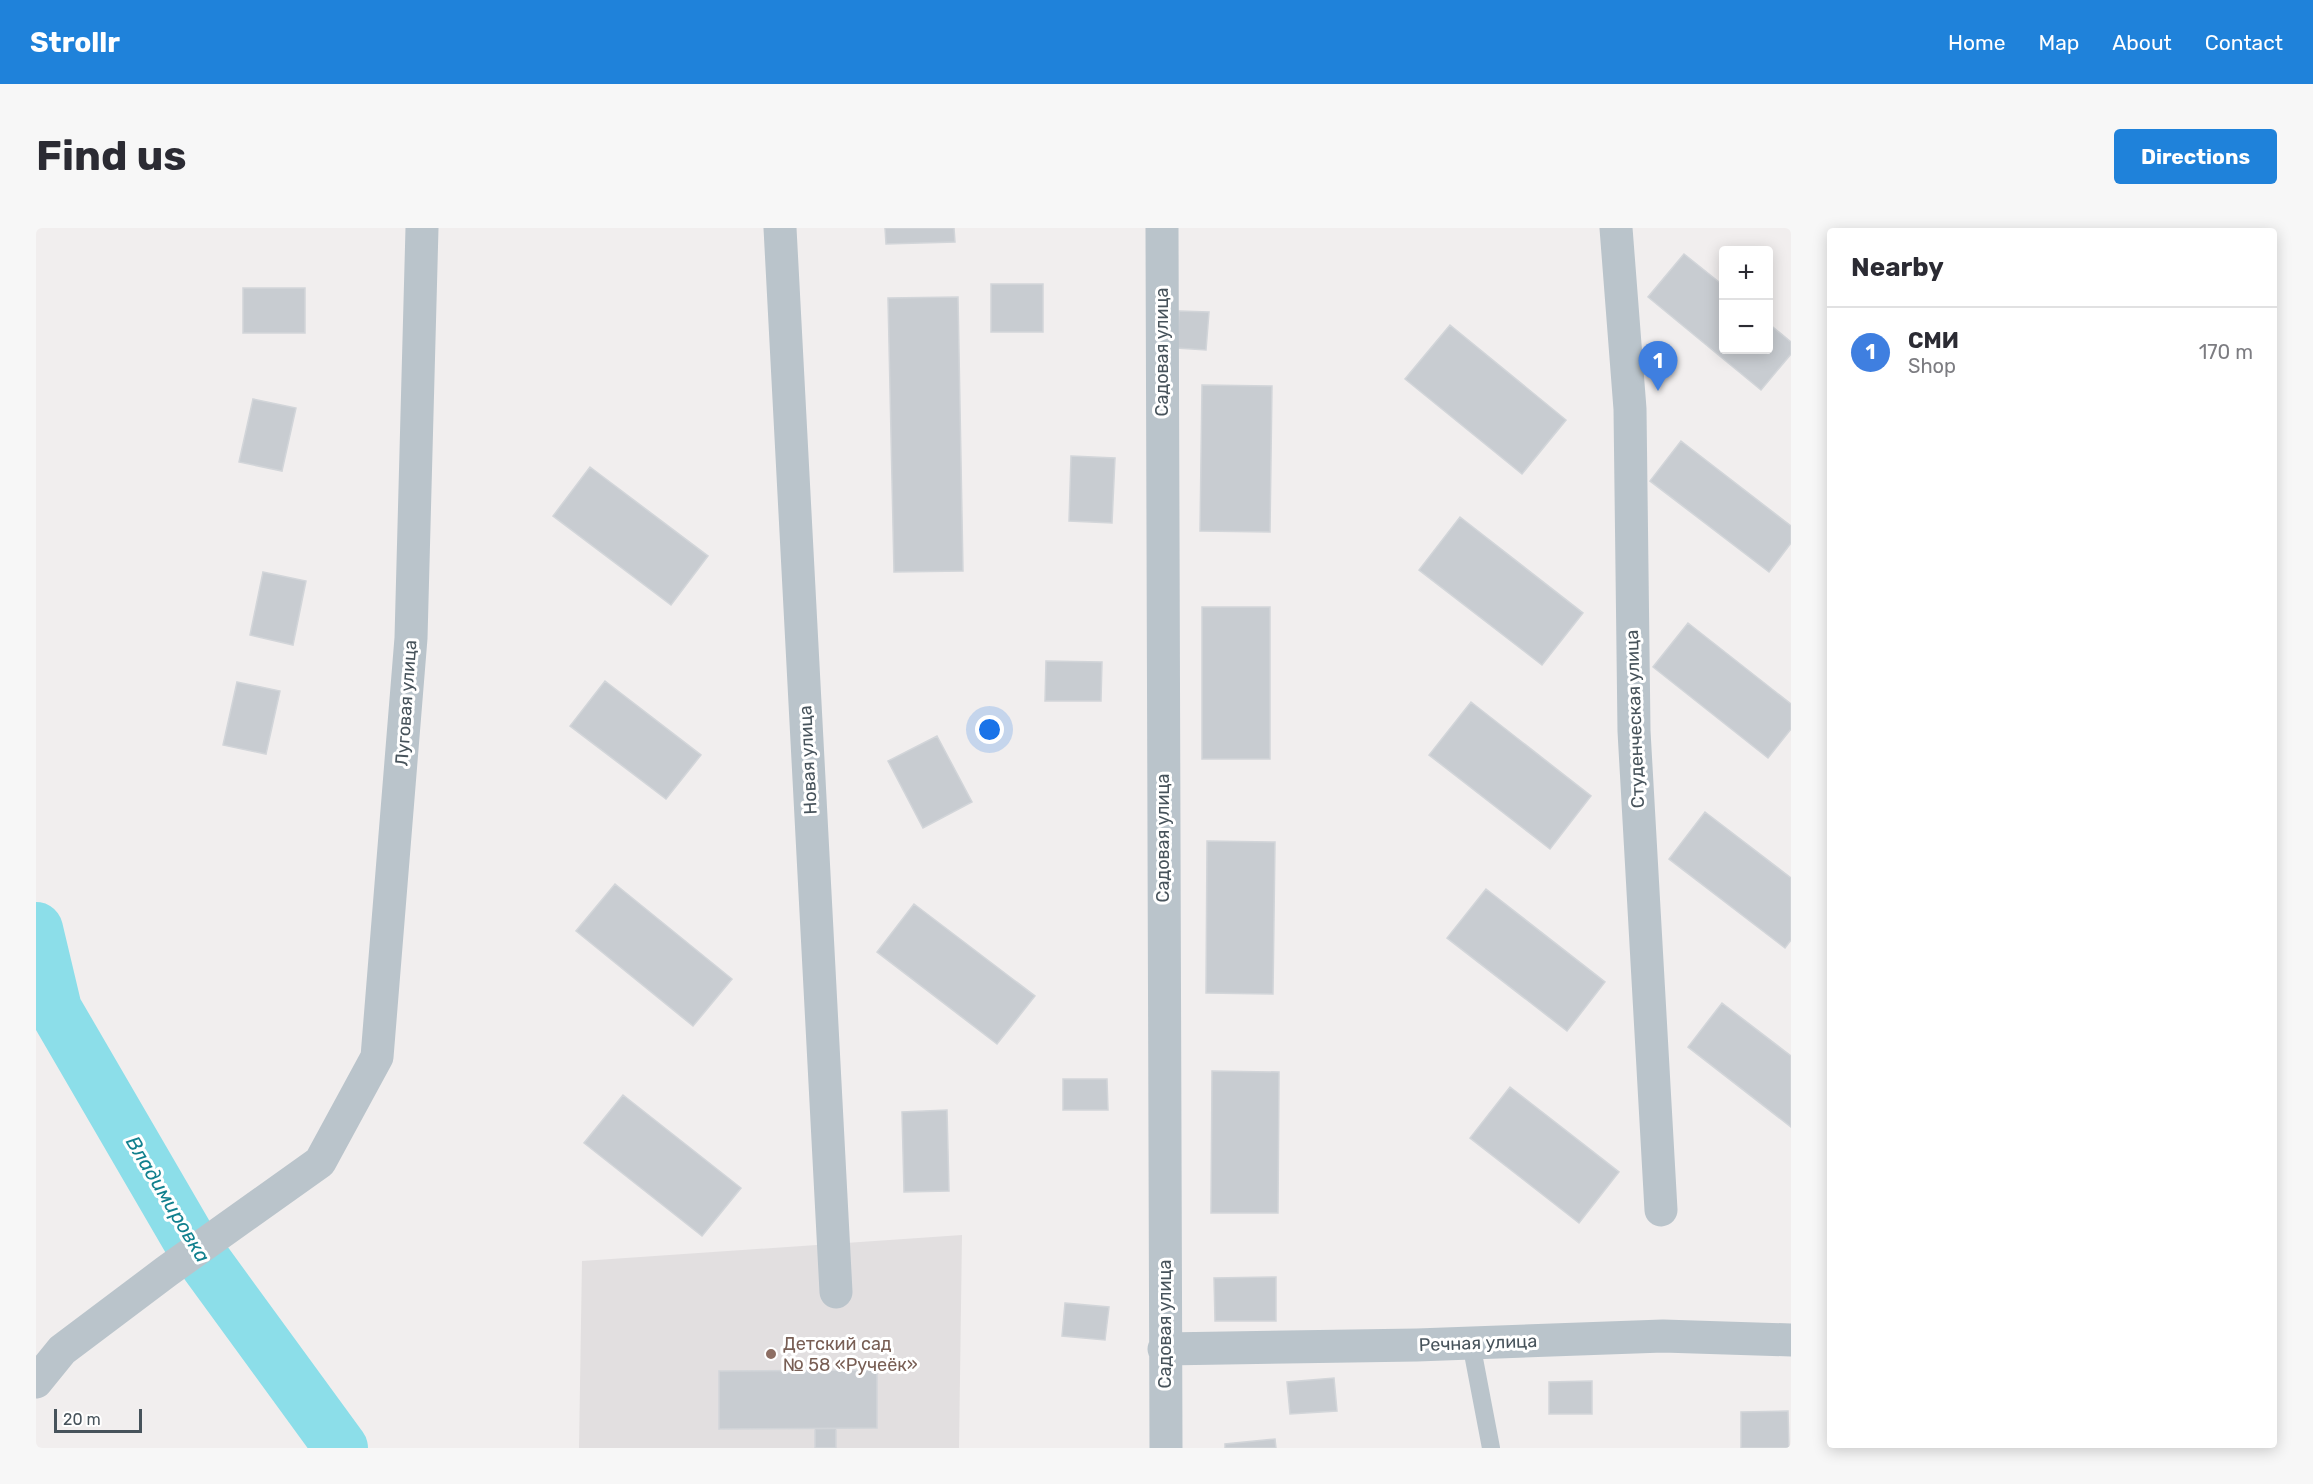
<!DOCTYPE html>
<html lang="en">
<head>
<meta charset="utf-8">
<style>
	:root { --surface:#fff; --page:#f7f7f7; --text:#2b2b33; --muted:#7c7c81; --line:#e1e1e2; --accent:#1f82da }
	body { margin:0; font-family:Rubik,sans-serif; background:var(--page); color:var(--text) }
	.controls { position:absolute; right:18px; top:18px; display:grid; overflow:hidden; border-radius:6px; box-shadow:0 3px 15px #0003 }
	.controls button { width:54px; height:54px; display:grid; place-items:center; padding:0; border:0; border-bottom:2px solid var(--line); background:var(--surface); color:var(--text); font:30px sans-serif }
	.scale { position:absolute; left:18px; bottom:15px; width:88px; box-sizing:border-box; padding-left:6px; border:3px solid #47535b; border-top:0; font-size:16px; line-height:21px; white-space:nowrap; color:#47535b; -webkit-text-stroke:4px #fff; paint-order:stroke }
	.you { position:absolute; left:954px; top:502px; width:21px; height:21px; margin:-15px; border:4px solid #fff; border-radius:50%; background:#1a73e8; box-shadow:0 0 0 9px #1a73e833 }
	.badge { display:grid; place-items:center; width:39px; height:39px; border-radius:50%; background:var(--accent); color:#fff; font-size:20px; font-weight:700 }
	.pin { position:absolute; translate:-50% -50px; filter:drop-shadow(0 2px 3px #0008) }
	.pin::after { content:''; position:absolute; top:32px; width:21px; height:18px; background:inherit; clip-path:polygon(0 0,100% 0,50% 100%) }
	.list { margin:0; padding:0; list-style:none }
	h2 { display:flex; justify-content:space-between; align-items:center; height:78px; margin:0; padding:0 24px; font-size:26px }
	h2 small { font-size:20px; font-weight:400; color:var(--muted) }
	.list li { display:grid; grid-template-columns:39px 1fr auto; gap:18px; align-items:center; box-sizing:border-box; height:90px; padding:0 24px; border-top:2px solid var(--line) }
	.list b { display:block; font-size:22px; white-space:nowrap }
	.list p { margin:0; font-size:20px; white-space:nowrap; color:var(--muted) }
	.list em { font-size:20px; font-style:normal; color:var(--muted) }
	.map { position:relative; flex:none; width:1755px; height:1220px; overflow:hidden; border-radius:6px }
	header { display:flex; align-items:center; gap:36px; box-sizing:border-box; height:84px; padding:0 30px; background:var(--accent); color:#fff }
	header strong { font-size:28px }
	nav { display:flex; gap:33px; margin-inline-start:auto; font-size:21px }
	.intro { display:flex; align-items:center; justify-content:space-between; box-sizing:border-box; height:144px; padding:0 36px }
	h1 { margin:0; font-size:42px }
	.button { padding:15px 27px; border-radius:6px; background:var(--accent); color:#fff; font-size:21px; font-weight:700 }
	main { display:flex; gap:36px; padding:0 36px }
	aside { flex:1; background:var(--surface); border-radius:6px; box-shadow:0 3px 15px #0003 }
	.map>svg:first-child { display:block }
</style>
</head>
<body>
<header>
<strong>Strollr</strong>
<nav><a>Home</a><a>Map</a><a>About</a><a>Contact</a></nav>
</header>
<div class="intro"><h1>Find us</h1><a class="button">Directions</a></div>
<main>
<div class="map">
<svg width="1755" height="1220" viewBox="0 0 1755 1220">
	<rect width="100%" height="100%" fill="#f1eeee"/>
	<path fill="#e2dfe0" d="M 926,1007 L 923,1220 L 543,1220 L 546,1033 Z"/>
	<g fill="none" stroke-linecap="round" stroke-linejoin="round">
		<path stroke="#8cdee9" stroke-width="54" d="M 0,701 L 19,781 L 154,1013 L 305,1220"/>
	</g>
	<path fill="#c8ccd1" stroke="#d2d5d9" stroke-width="1.5" d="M 849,0 L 918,0 L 919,14 L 850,16 Z
		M 1648,26 L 1688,58 L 1688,122 L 1732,122 L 1732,95 L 1755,114 L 1755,126 L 1725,162 L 1612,69 Z
		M 955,56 L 1007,56 L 1007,104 L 955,104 Z
		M 207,60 L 269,60 L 269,105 L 207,105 Z
		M 922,69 L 927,343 L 858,344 L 852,70 Z
		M 1143,83 L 1173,84 L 1170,122 L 1141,120 Z
		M 1414,97 L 1530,192 L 1486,246 L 1369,151 Z
		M 1166,157 L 1236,158 L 1234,304 L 1164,303 Z
		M 217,171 L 260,180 L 246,243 L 203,234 Z
		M 1645,213 L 1755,298 L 1755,315 L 1733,344 L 1614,253 Z
		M 1035,228 L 1079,230 L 1076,295 L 1033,293 Z
		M 554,239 L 672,328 L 635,377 L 517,288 Z
		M 1424,289 L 1547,385 L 1506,437 L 1383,342 Z
		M 227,344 L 270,353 L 257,417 L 214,407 Z
		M 1166,379 L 1234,379 L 1234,531 L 1166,531 Z
		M 1652,395 L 1755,476 L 1755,501 L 1732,530 L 1617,439 Z
		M 1010,433 L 1066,434 L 1065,473 L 1009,473 Z
		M 569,453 L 665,527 L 630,571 L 534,498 Z
		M 201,454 L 244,463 L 230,526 L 187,517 Z
		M 1435,474 L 1555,568 L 1514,621 L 1393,527 Z
		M 901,508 L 936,574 L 887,600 L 852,533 Z
		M 1669,584 L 1755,650 L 1755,712 L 1749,720 L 1633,631 Z
		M 1171,613 L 1239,614 L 1237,766 L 1170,765 Z
		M 579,656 L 696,751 L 657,798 L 540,703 Z
		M 1450,661 L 1569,754 L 1531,803 L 1411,710 Z
		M 878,676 L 999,768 L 961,816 L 841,724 Z
		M 1686,775 L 1755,828 L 1755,899 L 1652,819 Z
		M 1176,843 L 1243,844 L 1242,985 L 1175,985 Z
		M 1027,851 L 1071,851 L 1072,882 L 1027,882 Z
		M 1474,859 L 1583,944 L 1543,995 L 1434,910 Z
		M 587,867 L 705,960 L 666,1008 L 548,915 Z
		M 911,882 L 913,963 L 868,964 L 866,884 Z
		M 1240,1049 L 1240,1093 L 1179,1093 L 1178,1050 Z
		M 1029,1075 L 1073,1079 L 1069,1112 L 1026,1108 Z
		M 841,1142 L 841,1200 L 683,1201 L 683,1143 Z
		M 1298,1150 L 1301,1183 L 1254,1186 L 1251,1154 Z
		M 1556,1153 L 1556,1186 L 1513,1186 L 1513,1154 Z
		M 1752,1183 L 1753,1220 L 1705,1220 L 1705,1184 Z
		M 779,1201 L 800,1201 L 800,1220 L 779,1220 Z
		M 1239,1211 L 1240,1220 L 1189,1220 L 1189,1216 Z"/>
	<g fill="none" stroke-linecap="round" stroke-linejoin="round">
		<path stroke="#bac4cb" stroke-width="18" d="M 1435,1115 L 1455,1220"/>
		<path stroke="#bac4cb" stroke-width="33" d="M 744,0 L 800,1064
			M 1126,0 L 1130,1220
			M 1580,0 L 1594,181 L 1598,503 L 1625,982
			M 1128,1121 L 1381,1117 L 1627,1108 L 1755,1112
			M 0,1154 L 26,1122 L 131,1043 L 284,934 L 341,829 L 375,410 L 386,0"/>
	</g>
	<circle fill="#8d6e63" stroke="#fff" stroke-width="2" cx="735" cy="1126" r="6"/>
	<g text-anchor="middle" stroke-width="6" stroke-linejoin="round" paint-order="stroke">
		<g font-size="18" fill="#47535b" stroke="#fff">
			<text transform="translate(1126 124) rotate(-90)" y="6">Садовая улица</text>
			<text transform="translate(370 475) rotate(-86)" y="6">Луговая улица</text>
			<text transform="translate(1599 491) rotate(-92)" y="6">Студенческая улица</text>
			<text transform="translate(772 532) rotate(-93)" y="6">Новая улица</text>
			<text transform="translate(1127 610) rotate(-90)" y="6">Садовая улица</text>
			<text transform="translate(1129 1096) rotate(-90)" y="6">Садовая улица</text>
			<text transform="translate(1442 1115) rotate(-2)" y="6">Речная улица</text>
		</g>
		<g font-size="18" fill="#785e54" stroke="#fff" text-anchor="start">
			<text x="747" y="1122">Детский сад<tspan x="747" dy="21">№ 58 «Ручеёк»</tspan></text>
		</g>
		<g font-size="20" font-style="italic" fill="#11808e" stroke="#fff">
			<text transform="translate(132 971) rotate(59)" y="7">Владимировка</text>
		</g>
	</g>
</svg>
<div class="controls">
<button>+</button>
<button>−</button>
</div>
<div class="scale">20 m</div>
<div class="you"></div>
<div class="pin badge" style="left:1622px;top:163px;background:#3f7fe0">1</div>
</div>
<aside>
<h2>Nearby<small></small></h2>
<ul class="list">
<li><span class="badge" style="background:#3f7fe0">1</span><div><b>СМИ</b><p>Shop</p></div><em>170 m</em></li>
</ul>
</aside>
</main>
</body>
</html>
